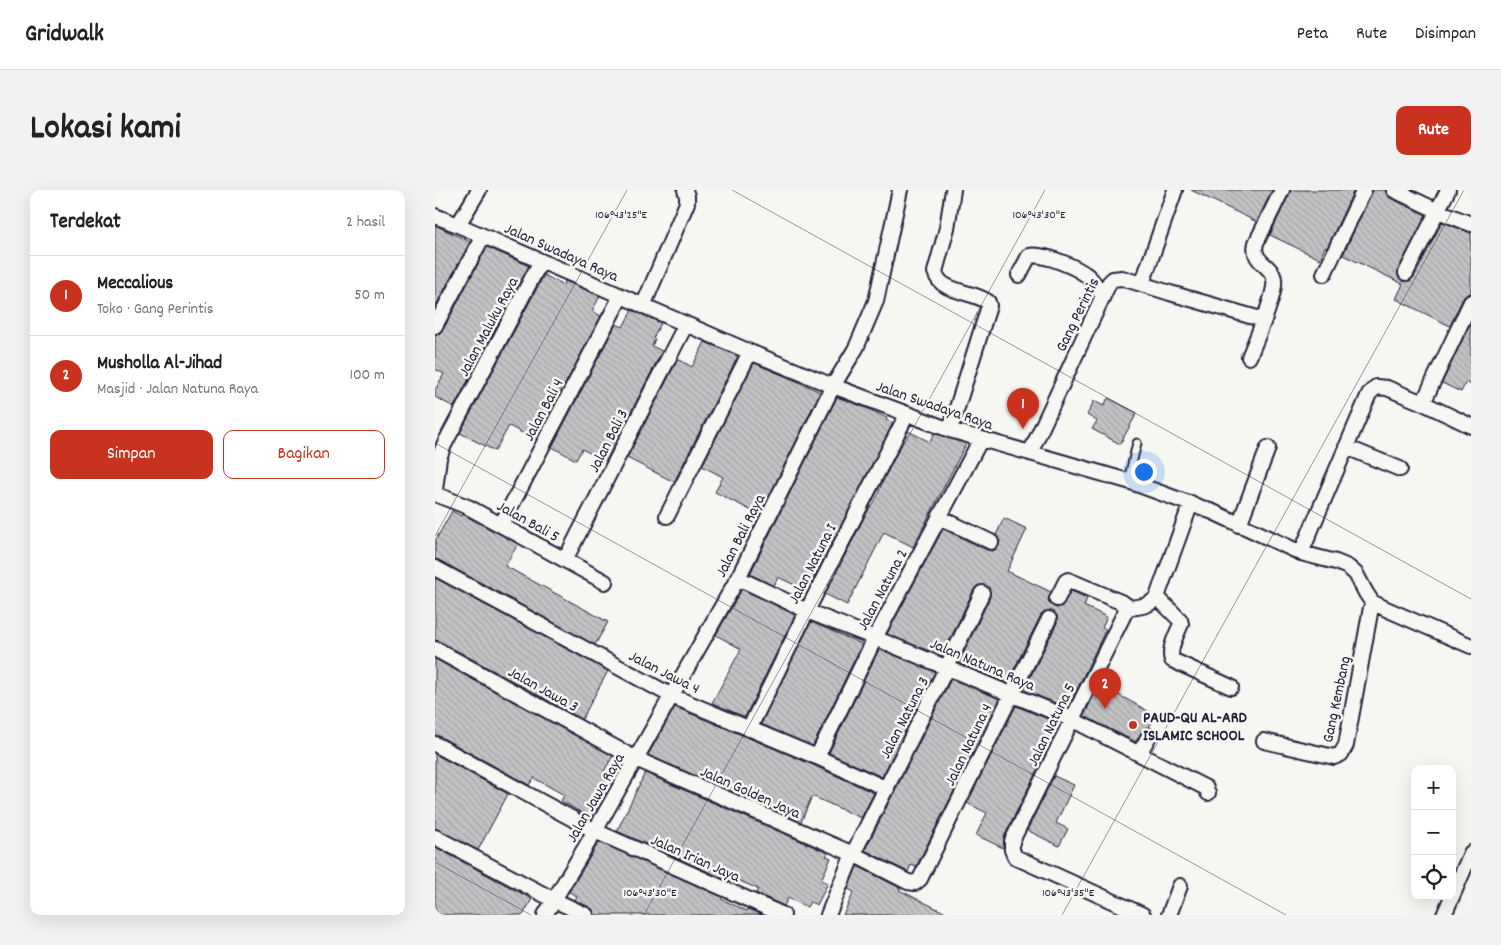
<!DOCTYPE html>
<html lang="id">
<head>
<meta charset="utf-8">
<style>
	:root { --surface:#fff; --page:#f2f2f2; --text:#222; --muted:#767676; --line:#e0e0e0; --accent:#c8321e }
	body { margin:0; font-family:Dekko,sans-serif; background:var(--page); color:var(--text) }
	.controls { position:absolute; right:15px; bottom:15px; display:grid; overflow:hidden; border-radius:10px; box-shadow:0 5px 20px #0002 }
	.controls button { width:45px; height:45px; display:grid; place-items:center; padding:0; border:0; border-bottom:1px solid var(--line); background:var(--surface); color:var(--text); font:25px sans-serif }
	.you { position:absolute; left:708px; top:281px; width:18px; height:18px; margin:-12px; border:4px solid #fff; border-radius:50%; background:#1a73e8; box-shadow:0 0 0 8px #1a73e833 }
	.badge { display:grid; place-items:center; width:32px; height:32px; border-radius:50%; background:var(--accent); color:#fff; font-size:16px; font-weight:700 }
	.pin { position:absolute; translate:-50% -41px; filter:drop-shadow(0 1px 2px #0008) }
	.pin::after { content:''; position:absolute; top:26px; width:18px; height:15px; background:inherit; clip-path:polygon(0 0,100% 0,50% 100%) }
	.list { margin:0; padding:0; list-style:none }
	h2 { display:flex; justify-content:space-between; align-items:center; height:65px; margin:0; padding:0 20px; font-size:21px }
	h2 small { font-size:16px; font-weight:400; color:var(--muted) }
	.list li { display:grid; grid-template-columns:32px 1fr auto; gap:15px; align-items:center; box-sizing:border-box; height:80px; padding:0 20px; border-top:1px solid var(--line) }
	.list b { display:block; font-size:19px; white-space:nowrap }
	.list p { margin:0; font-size:16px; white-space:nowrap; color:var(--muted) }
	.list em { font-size:16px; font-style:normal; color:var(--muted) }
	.actions { display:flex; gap:10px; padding:15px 20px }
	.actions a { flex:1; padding:11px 0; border:1px solid var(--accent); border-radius:10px; text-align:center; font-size:18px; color:var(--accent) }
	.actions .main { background:var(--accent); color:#fff }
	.icon { flex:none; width:28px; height:28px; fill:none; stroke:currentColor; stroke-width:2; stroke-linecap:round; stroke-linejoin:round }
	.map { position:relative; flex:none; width:1036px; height:725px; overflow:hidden; border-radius:10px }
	header { display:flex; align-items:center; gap:30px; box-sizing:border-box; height:70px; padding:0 25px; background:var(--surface); border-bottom:1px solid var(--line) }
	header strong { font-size:24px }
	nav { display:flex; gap:28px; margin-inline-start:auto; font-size:18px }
	.intro { display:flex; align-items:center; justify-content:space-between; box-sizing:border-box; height:120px; padding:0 30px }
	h1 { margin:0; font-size:35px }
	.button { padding:12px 22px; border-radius:10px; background:var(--accent); color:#fff; font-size:18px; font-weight:700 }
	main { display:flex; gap:30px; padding:0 30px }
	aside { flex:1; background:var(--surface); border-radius:10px; box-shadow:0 5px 20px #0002 }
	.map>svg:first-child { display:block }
</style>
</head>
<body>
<header>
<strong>Gridwalk</strong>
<nav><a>Peta</a><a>Rute</a><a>Disimpan</a></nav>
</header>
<div class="intro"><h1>Lokasi kami</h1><a class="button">Rute</a></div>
<main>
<aside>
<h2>Terdekat<small>2 hasil</small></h2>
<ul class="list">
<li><span class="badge">1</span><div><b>Meccalious</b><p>Toko · Gang Perintis</p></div><em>50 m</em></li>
<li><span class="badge">2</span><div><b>Musholla Al-Jihad</b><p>Masjid · Jalan Natuna Raya</p></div><em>100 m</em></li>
</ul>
<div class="actions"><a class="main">Simpan</a><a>Bagikan</a></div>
</aside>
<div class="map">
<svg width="1036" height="725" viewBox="0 0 1036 725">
	<defs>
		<pattern id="building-back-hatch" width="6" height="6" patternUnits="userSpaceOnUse" patternTransform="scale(1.25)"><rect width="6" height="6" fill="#c2c2c4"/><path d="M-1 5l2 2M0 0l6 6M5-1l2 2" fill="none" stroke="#a6a6a9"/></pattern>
	</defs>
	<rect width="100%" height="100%" fill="#f6f6f2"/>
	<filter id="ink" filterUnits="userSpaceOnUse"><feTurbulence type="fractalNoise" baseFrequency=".02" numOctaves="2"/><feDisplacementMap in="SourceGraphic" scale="10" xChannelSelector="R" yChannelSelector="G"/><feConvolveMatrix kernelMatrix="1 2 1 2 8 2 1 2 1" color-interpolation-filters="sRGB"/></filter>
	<g filter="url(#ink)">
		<path fill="url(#building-back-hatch)" stroke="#22223b" d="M 756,0 L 837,0 L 822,32 Z
			M 856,0 L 919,0 L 892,58 L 890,57 L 885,69 L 835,45 Z
			M 938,0 L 950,0 L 952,5 L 955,8 L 991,25 L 963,80 L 963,87 L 968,91 L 975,91 L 979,87 L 1007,32 L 1036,43 L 1036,103 L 1031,105 L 1028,108 L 1015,136 L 961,109 L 968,94 L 908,65 Z
			M 0,35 L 35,52 L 0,117 Z
			M 52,57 L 94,76 L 19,217 L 0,207 L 0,200 L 9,184 L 0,179 L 0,145 L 4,144 L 8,140 Z
			M 109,85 L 128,95 L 130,91 L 165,106 L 157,121 L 166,126 L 101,250 L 74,236 L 60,261 L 25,243 Z
			M 197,120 L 226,133 L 218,148 L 220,149 L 217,156 L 227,161 L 171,271 L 147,259 L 141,270 L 117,257 L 181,134 L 188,137 Z
			M 1036,132 L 1036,195 L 1031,192 L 1026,202 L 1007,193 Z
			M 270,152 L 303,166 L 239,292 L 192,268 L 243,169 L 257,177 Z
			M 319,173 L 366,193 L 385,202 L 325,325 L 280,302 L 288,287 L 267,276 Z
			M 402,207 L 429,217 L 452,228 L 451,230 L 458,233 L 375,396 L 370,394 L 368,399 L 343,387 L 339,396 L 315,384 Z
			M 673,208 L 702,223 L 685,254 L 657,239 L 662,231 L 652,225 L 659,211 L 669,216 Z
			M 473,241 L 495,252 L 499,243 L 531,254 L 478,357 L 449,342 L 412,415 L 390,404 Z
			M 17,321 L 26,326 L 27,324 L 29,325 L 83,354 L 70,376 L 173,432 L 160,455 L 4,370 L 0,369 L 0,351 Z
			M 569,328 L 592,339 L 572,381 L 616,402 L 613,410 L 615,414 L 619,417 L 623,418 L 627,416 L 636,401 L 652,408 L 649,416 L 672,427 L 667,438 L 671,439 L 633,518 L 589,500 L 622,433 L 622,425 L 617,421 L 610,422 L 606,425 L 572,493 L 524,473 L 555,407 L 554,398 L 550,395 L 542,396 L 539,399 L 507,466 L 452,444 L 508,339 L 552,360 L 557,361 L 561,359 L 564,355 L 565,351 L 561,345 Z
			M 0,388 L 173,481 L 147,529 L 4,451 L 0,450 Z
			M 307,399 L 360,425 L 310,527 L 277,513 L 306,459 L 281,445 Z
			M 376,432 L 427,454 L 378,556 L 326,534 Z
			M 444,459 L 500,482 L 447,587 L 394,563 Z
			M 0,469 L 178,566 L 169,581 L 179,586 L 156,628 L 126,611 L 129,605 L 99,588 L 94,595 L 4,546 L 0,545 Z
			M 516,489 L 565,509 L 481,677 L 476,675 L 473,682 L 430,660 L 457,606 L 460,603 L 461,599 Z
			M 664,494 L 722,526 L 714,537 L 710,538 L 707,541 L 701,552 L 649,526 Z
			M 581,516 L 620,532 L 610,553 L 614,556 L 569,647 L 568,658 L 541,645 L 552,623 L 532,613 Z
			M 240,517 L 378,575 L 439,603 L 426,628 L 377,606 L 366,632 L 213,565 Z
			M 0,564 L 73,604 L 43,660 L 0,638 Z
			M 210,583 L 393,663 L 391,666 L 396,668 L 386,690 L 393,693 L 382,715 L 375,712 L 372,717 L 353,708 L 349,716 L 321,703 L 323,699 L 296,687 L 294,691 L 182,641 Z
			M 619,586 L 639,595 L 621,633 L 633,639 L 624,656 L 592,640 Z
			M 164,652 L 287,707 L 286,709 L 312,721 L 313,719 L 327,725 L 160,725 L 158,720 L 140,710 L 142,706 L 134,702 Z
			M 0,657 L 97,709 L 88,725 L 0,725 Z
			M 422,676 L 465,698 L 464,700 L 515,725 L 408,725 L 419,702 L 413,699 Z"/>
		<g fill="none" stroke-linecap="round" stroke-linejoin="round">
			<defs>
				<path id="lane" d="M 693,291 L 702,253"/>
				<path id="street" d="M 959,0 L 1003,21 L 1036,34
					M 0,26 L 23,35 L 315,162 L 398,196 L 515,240 L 693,291 L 778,322 L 866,363 L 901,372 L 913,377 L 921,384 L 931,403 L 937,412 L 949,418 L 1036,456
					M 23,35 L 44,0
					M 971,83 L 1013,0
					M 889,84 L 929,0
					M 584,85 L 594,66 C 609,63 642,77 654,87 C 659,92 664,100 668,106
					M 707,94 L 740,0
					M 1036,112 L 988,213 L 1036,236
					M 208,116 L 252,13 L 252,6 L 250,0
					M 0,136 L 48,46
					M 814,167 C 820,152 842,103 839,89 C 837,74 816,73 821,53 L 847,0
					M 515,240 L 554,116 L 553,112 C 537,100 506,104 500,82 L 512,38 L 518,0
					M 911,257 L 965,279
					M 595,263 L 668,106 L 674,93 L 678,89 L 687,88 L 735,103 L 829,130
					M 0,300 L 4,268 L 9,255 L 106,71
					M 0,304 L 33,317 L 170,392
					M 232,326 L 315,162
					M 504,327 L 556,352
					M 66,335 L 186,106
					M 804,335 L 833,258
					M 866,363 L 934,204 L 941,197 L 952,198 L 988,213
					M 130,370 L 251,134
					M 0,378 L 237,506 L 382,567 L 452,599
					M 303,388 L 372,421 L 440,448 L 636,529 L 771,598 L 773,603
					M 722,407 L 745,430 L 746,434 C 742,444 733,459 737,470 L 796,497
					M 622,409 L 631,391 L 633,390 L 688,413 L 691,415 L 692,418
					M 692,418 L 577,651 L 577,660 L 580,667 L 708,725
					M 692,418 C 704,417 714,417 722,407 L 756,313
					M 0,459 L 201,569 L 418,664 L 473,692 L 480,693 L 485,689 L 614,429
					M 314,539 L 372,421 L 472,224
					M 829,551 L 899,567 L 906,564 L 911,555 L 937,412
					M 0,554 L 160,641 L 348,725
					M 704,564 L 714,546
					M 382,567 L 440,448 L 546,249
					M 0,647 L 119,710 L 151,725
					M 110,725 L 160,641 L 303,388 L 398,196 L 421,158 L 441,111 L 465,0
					M 393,725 L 418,664 L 512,477 L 547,403
					M 734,725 L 745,696
					M 1009,725 L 1036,663"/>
			</defs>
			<use href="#lane" stroke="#22223b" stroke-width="11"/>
			<use href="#street" stroke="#22223b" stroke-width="18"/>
			<use href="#lane" stroke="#f6f6f2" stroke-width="7"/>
			<use href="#street" stroke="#f6f6f2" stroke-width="14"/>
		</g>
	</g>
	<path fill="none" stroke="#22223b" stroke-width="1" stroke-opacity="0.45" d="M 297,0 L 1036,409M 0,253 L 851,725M 0,346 L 192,0M 0,672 L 96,725M 209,725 L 610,0M 627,725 L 1029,0"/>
	<circle fill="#c8321e" stroke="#f6f6f2" stroke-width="2" cx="698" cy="535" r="5"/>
	<g text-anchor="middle" stroke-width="5" stroke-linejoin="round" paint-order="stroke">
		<g font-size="16" fill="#22223b" stroke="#f6f6f2">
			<text transform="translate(127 61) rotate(24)" y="6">Jalan Swadaya Raya</text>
			<text transform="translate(641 124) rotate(-64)" y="6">Gang Perintis</text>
			<text transform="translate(52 136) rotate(-62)" y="6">Jalan Maluku Raya</text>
			<text transform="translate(500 214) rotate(19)" y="6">Jalan Swadaya Raya</text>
			<text transform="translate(107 219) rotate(-62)" y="6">Jalan Bali 4</text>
			<text transform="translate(172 250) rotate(-63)" y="6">Jalan Bali 3</text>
			<text transform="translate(94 330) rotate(29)" y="6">Jalan Bali 5</text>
			<text transform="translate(304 345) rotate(-63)" y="6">Jalan Bali Raya</text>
			<text transform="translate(376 373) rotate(-63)" y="6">Jalan Natuna I</text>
			<text transform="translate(446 399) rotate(-62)" y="6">Jalan Natuna 2</text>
			<text transform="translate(548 473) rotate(23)" y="6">Jalan Natuna Raya</text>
			<text transform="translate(230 481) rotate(27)" y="6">Jalan Jawa 4</text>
			<text transform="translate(109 498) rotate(29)" y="6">Jalan Jawa 3</text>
			<text transform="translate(900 509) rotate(-78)" y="6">Gang Kembang</text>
			<text transform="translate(468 527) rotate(-63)" y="6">Jalan Natuna 3</text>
			<text transform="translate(615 534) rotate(-64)" y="6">Jalan Natuna 5</text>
			<text transform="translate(532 554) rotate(-64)" y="6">Jalan Natuna 4</text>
			<text transform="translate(316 601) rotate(24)" y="6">Jalan Golden Jaya</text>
			<text transform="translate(159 607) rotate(-60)" y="6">Jalan Jawa Raya</text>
			<text transform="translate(261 667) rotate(24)" y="6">Jalan Irian Jaya</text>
		</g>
		<g font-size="16" font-weight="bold" fill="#22223b" stroke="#f6f6f2" text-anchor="start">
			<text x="708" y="532">PAUD-QU AL-ARD<tspan x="708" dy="18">ISLAMIC SCHOOL</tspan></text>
		</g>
	</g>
	<g font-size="12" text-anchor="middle" fill="#22223b" stroke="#f6f6f2" stroke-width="5" stroke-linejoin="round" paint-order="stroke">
		<text x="186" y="28">106°43'25"E</text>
		<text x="604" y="28">106°43'30"E</text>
		<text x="215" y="706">106°43'30"E</text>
		<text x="633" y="706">106°43'35"E</text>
	</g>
</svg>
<div class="controls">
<button>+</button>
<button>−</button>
<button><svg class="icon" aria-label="locate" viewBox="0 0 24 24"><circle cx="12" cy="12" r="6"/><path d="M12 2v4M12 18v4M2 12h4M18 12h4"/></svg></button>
</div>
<div class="you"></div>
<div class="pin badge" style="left:588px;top:239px">1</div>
<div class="pin badge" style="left:670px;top:519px">2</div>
</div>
</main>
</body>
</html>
